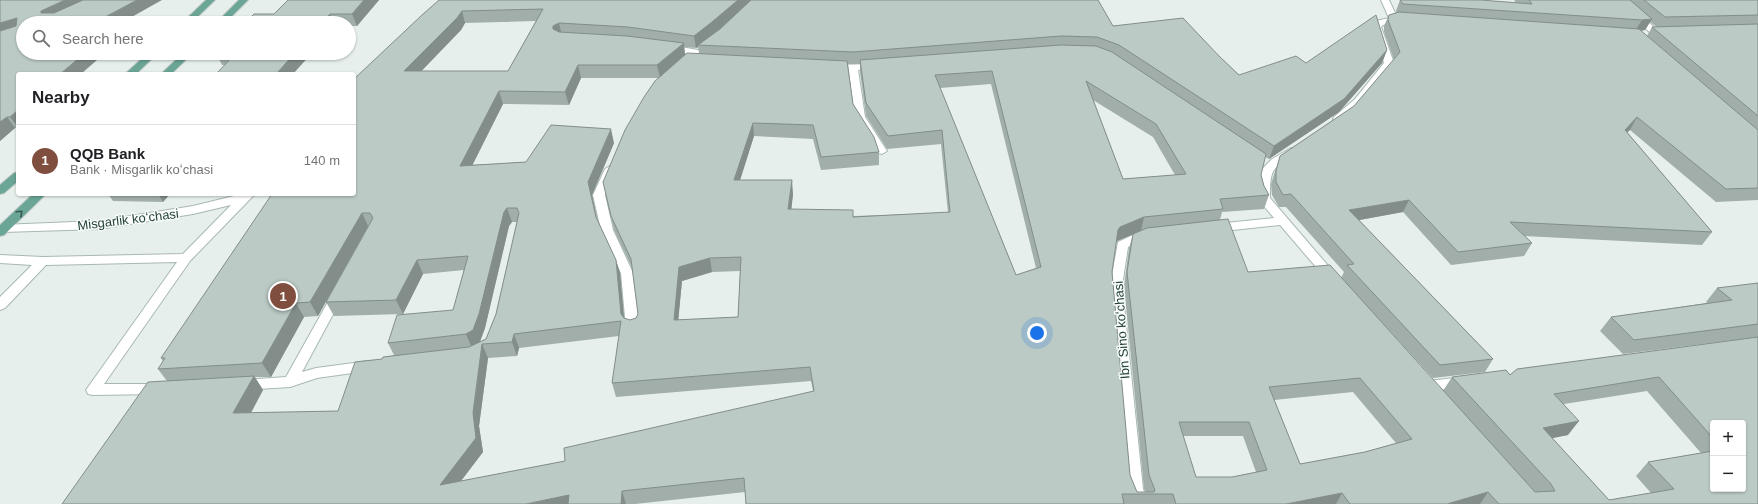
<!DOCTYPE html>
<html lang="en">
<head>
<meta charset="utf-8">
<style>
	:root { --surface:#fff; --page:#f6f6f6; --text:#202124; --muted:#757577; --line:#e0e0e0; --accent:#7f4e3f }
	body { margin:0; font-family:Helvetica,sans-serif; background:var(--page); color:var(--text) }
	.controls { position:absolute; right:12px; bottom:12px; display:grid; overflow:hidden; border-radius:4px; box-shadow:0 1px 3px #0004 }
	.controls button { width:36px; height:36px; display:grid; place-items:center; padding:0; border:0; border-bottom:1px solid var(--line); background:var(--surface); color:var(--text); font:20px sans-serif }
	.you { position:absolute; left:1037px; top:333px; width:14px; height:14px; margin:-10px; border:3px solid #fff; border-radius:50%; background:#1a73e8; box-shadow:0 0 0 6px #1a73e833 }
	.badge { display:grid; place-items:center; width:26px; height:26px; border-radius:50%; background:var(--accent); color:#fff; font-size:13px; font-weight:700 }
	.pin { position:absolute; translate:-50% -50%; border:2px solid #fff; box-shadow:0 1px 4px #0006 }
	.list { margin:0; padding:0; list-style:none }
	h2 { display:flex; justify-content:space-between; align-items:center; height:52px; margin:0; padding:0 16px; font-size:17px }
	h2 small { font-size:13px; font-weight:400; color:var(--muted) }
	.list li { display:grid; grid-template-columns:26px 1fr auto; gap:12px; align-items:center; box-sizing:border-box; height:72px; padding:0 16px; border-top:1px solid var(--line) }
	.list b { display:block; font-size:15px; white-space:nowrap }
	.list p { margin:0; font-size:13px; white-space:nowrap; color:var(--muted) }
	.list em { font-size:13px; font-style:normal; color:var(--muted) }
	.icon { flex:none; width:22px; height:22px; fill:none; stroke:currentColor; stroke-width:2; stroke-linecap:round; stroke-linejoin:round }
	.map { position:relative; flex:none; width:1758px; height:504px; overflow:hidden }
	.search { position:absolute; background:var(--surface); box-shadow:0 1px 3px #0004; left:16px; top:16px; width:340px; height:44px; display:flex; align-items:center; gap:10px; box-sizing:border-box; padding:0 14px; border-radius:22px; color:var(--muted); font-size:15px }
	.panel { position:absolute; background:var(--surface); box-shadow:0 1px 3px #0004; left:16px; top:72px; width:340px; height:124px; border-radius:4px }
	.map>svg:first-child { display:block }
</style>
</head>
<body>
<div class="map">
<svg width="1758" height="504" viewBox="0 0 1758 504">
	<rect width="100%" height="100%" fill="#e6efeb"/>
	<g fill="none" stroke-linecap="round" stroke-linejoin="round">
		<defs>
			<path id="minor" d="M 1381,0 L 1389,0 L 1397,17 L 1405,18 L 1406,20 C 1403,23 1389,23 1383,25 L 1381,27 L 1394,63 C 1385,76 1350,125 1334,121 L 1333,119 L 1334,117 L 1355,99 L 1384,63 L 1373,27 L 1376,21 L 1389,18 Z
				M 1612,0 L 1621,0 L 1659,31 L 1660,33 L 1659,35 L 1653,35 Z
				M 670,45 L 698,50 L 703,53 L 698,56 L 667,50 L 665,48 L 667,46 Z
				M 875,64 L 880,67 L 878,69 L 858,70 L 865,117 L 887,151 L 882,154 L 878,153 L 855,117 L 848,70 L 833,71 L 828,68 L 833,65 Z
				M 1291,148 L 1295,149 L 1296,151 L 1295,153 C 1271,169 1270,170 1270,198 L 1336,275 L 1338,278 L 1336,281 L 1332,282 L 1328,281 L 1280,225 L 1215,232 L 1211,231 L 1209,228 L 1211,225 L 1215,224 L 1274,218 L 1258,199 L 1259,180 L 1262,169 L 1272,159 Z
				M 610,166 L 615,169 L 605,195 L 613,230 L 633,273 L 640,328 L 638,331 L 633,333 L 628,331 L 626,328 L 621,273 L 601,230 L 593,195 L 605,169 Z
				M 242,194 L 255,194 L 190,261 L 104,384 L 159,384 L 164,385 L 166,389 L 164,393 L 159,394 L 93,395 L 88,394 L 86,390 L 177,262 L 46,265 L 5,308 L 0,310 L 0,297 L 32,265 L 0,263 L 0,255 L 43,257 L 183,254 L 231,205 L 193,214 L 99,229 L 3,232 L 0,231 L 0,225 L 99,221 L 193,206 Z
				M 1147,231 L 1151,232 L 1153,235 L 1151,238 L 1128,247 L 1122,286 L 1143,489 L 1149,504 L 1133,504 L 1127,489 L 1110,286 L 1118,242 L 1137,233 Z
				M 338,290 L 342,291 L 344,294 L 302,372 L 316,368 L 369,361 L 374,362 L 376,366 L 374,370 L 317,378 L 290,387 L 243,390 L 238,389 L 236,385 L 238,381 L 243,380 L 286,377 L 334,291 Z
				M 1463,377 L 1468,378 L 1470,382 L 1468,386 L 1463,387 L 1428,391 L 1423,390 L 1421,386 L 1423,382 L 1428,381 Z"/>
			<path id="major" d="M 206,0 L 215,0 L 191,23 L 182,23 Z
				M 239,0 L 248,0 L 225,23 L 216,23 Z
				M 148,53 L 158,53 L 136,74 L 125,74 Z
				M 183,53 L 193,53 L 171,74 L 161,74 Z
				M 18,172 L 18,181 L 4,193 L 0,194 L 0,185 L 14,173 Z
				M 33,194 L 46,194 L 4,235 L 0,236 L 0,225 Z"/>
		</defs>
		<use href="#minor" stroke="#a8b8b2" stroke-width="2"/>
		<use href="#major" stroke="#c2cac8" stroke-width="2"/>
		<use href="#minor" fill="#fff" fill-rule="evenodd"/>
		<use href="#major" fill="#6aa596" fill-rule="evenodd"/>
	</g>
	<path fill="#a1aea9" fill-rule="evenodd" d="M 0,0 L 18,74 L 18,128 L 15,128 L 0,141 Z
		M 379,0 L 357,26 L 349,26 L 349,23 L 245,23 L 274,14 Z
		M 439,0 L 1113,26 L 1219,56 L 1239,75 L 1306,63 L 1387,50 L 1382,63 L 1339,112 L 1269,159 L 1265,157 L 1261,175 L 1264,186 L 1269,195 L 1264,209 L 1222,212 L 1220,220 L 1248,272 L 1443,391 L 1452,377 L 1510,375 L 1758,337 L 1758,504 L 746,504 L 745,492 L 635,504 L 62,504 L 167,381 L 158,369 L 163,361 L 161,358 ZM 536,21 L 508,71 L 421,71 L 461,30 L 465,23 ZM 684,47 L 696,48 L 698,47 L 699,53 L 685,54 ZM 848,64 L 860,64 L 860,72 L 866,116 L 887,149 L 941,144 L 948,213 L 854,216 L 791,209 L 793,194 L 740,180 L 754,136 L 813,139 L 821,170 L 879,165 L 879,152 L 853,104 ZM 581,78 L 658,78 L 603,182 L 614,230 L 632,268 L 638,314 L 636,318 L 630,320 L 624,318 L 620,273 L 616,260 L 597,219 L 592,195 L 614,143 L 526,162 L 472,165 L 503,104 L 569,105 ZM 991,84 L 1036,268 L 1016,275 L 940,88 ZM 1093,100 L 1153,137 L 1175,175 L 1123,179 ZM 512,222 L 517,222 L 496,314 L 486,339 L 480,342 L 485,328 L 509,226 ZM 368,226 L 326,302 L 334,316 L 403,314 L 423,274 L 464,270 L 453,310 L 388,343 L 394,355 L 382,359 L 338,411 L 251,413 L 263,390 L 255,377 L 271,377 L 304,317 L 318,316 ZM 1139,231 L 1133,234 L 1129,248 L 1124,286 L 1144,489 L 1146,492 L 1137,492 L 1130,475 L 1112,272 L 1116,242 L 1117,241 ZM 740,271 L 738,317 L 678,320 L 682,281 L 712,272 ZM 619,336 L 612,383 L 616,397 L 811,381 L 813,391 L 565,461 L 461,481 L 483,452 L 479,426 L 488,358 L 517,356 L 519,348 ZM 1647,391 L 1701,453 L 1648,462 L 1636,476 L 1651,493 L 1609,500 L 1552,438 L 1568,435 L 1564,404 ZM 1353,392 L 1396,443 L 1365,452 L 1300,464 L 1274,400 ZM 1713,423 L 1743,489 L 1713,489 ZM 1183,436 L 1243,436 L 1256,472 L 1232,477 L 1196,477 Z
		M 1400,0 L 1516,3 L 1514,0 L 1758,0 L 1758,200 L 1716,202 L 1630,130 L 1627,132 L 1712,232 L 1702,245 L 1524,236 L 1532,243 L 1524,256 L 1451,265 L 1403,212 L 1359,220 L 1493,359 L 1485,372 L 1433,378 L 1341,278 L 1344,272 L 1286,207 L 1279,207 L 1272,195 L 1271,184 L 1280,156 L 1354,106 L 1394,60 L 1384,32 L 1384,26 L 1389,15 L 1397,13 L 1396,11 ZM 1650,22 L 1657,27 L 1652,27 L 1647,36 L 1641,31 L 1645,30 Z
		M 216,53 L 312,53 L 225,65 L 222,65 Z
		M 108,194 L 170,194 L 163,202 L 113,201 Z
		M 1758,283 L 1758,337 L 1623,354 L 1600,331 L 1611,317 L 1707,303 L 1706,302 L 1717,288 Z"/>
	<path fill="#838d89" d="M 65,0 L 95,0 L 48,22 L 41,13 L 41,11 Z
		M 137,0 L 162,0 L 121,23 L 94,23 Z
		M 364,0 L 379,0 L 357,26 L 352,14 Z
		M 738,0 L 752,0 L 714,35 L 698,45 L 698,47 L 696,48 L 694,36 Z
		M 462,11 L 465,23 L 461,30 L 409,84 L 404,71 Z
		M 330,14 L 334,23 L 322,23 Z
		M 17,18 L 23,27 L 0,36 L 0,23 Z
		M 1652,19 L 1645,30 L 1635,31 L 1642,20 Z
		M 559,23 L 562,36 L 553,29 L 553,26 Z
		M 684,43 L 685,55 L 660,78 L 657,65 Z
		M 1387,50 L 1382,63 L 1339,112 L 1269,159 L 1274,146 Z
		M 85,53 L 105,53 L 81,74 L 60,74 Z
		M 295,53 L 312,53 L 293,74 L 276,74 Z
		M 578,65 L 581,78 L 569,105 L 565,92 Z
		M 499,91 L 503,104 L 465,180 L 460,166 Z
		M 18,110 L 18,127 L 10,117 Z
		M 7,117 L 15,128 L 0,141 L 0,122 Z
		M 1637,117 L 1630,130 L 1617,142 L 1625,130 Z
		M 753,123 L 754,136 L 736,193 L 734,180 Z
		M 611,129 L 614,143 L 592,195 L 600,231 L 588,182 Z
		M 792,180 L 793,194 L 790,223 L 788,209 Z
		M 158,194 L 170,194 L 163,202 Z
		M 1409,200 L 1403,212 L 1343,223 L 1349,210 Z
		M 507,208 L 512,222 L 509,226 L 485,328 L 479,344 L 472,348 L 466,334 L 504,212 Z
		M 362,213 L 368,226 L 318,316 L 310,302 Z
		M 1144,217 L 1141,231 L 1117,241 L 1115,244 L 1118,230 L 1120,227 Z
		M 710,258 L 712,272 L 682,281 L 677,334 L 674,320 L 679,267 Z
		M 417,260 L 423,274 L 403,314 L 396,300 Z
		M 616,260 L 620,273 L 625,328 L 621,314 Z
		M 296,303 L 304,317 L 271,377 L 262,363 Z
		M 514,334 L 519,348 L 517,356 L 512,342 Z
		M 482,344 L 488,358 L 479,426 L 483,452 L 448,498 L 440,485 L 473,413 Z
		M 254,376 L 263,390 L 243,427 L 233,413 Z
		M 1579,421 L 1568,435 L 1533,442 L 1543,428 Z
		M 622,491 L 626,504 L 621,504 Z
		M 1488,492 L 1480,504 L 1447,504 Z
		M 1342,493 L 1336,504 L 1286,504 Z
		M 569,495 L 573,504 L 526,504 Z"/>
	<path fill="#bbcac4" stroke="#838d89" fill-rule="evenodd" d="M 0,0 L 65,0 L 41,11 L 41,13 L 54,13 L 83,0 L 137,0 L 94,23 L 23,23 L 23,53 L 85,53 L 60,74 L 18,74 L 18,110 L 10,117 L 7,117 L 0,122 L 0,31 L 16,26 L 17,18 L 0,23 Z
		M 288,0 L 364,0 L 352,14 L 330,14 L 322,23 L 245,23 L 254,14 L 274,14 Z
		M 439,0 L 738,0 L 712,22 L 694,36 L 628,27 L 559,23 L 553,26 L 553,29 L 559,32 L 627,36 L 684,43 L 657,65 L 578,65 L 565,92 L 499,91 L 460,166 L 526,162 L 551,125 L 611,129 L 588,182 L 596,217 L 616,260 L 621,314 L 624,318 L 630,320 L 636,318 L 638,314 L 631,259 L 611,216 L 603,182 L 625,130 L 644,97 L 655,81 L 687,53 L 847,61 L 853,104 L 874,137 L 879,152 L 821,157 L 813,125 L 753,123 L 734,180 L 792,180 L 788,209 L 853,210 L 853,217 L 950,212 L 942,130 L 888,136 L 866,103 L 860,60 L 1061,45 L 1096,46 L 1112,52 L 1266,154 L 1261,175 L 1264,186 L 1269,195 L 1220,199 L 1223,209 L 1144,217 L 1120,227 L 1118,230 L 1112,272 L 1130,475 L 1137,492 L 1154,492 L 1155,490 L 1149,475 L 1127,272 L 1133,234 L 1147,228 L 1228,219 L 1248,272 L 1330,265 L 1535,492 L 1555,491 L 1551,484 L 1452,377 L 1506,370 L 1510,375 L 1517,369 L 1758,337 L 1758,504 L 1499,504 L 1488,492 L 1447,504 L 1350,504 L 1342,493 L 1286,504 L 1176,504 L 1173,494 L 1122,494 L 1124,504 L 746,504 L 744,478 L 622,491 L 621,504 L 568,504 L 569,495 L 526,504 L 62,504 L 148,382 L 254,376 L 233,413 L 338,411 L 355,362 L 382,359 L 383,357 L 469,347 L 486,339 L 496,314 L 519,213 L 517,208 L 507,208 L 504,212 L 479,314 L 473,330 L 466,334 L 388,343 L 397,315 L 453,310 L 468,256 L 417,260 L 396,300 L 326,302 L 373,218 L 370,213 L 362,213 L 310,302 L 296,303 L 262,363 L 158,369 L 165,358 L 161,358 L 272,194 L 354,194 L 354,79 L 422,15 ZM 543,9 L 508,71 L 404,71 L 457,18 L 462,11 ZM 992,71 L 1041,267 L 1016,275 L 935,75 ZM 1086,81 L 1156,124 L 1186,174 L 1123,179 ZM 741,257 L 738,317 L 674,320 L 679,267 L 710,258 ZM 621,321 L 612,383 L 810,367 L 814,391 L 564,448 L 565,461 L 440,485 L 476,438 L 473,413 L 482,344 L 512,342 L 514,334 ZM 1659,377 L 1713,438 L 1713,423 L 1743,423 L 1743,489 L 1713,489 L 1713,451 L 1648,462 L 1674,489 L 1609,500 L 1543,428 L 1579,421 L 1554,394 ZM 1360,378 L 1412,439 L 1365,452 L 1300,464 L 1269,387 ZM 1179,422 L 1249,422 L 1267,470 L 1232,477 L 1196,477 Z
		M 751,0 L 1098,0 L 1113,26 L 1183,18 L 1219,56 L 1239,75 L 1296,56 L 1306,63 L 1376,15 L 1387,50 L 1344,99 L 1274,146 L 1119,45 L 1097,37 L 1061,36 L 853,52 L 698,45 L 720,29 Z
		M 1400,0 L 1481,0 L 1532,4 L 1529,0 L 1630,0 L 1652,19 L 1642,20 L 1403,4 Z
		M 1644,0 L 1758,0 L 1758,15 L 1665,17 Z
		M 1399,12 L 1639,29 L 1758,130 L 1758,188 L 1726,189 L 1637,117 L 1625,130 L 1712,232 L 1510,222 L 1532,243 L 1458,252 L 1409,200 L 1349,210 L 1493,359 L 1440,365 L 1347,265 L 1354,264 L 1291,194 L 1283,195 L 1276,182 L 1276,171 L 1280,156 L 1354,106 L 1400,52 L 1388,20 L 1389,15 Z
		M 1758,24 L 1758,116 L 1652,27 Z
		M 236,53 L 295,53 L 276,74 L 216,74 Z
		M 1758,283 L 1758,324 L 1634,340 L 1611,317 L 1732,300 L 1717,288 Z"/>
	<defs><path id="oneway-chevron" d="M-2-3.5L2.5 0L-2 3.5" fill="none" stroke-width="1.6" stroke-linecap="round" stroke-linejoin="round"/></defs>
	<use stroke="#365b51" href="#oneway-chevron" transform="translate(20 213) rotate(-43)"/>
	<g text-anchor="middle" stroke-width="3" stroke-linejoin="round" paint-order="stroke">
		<g font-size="13" fill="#24423a" stroke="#f7fbf9">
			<text transform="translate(128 219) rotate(-7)" y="5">Misgarlik koʻchasi</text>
			<text transform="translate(1121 330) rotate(-94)" y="5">Ibn Sino koʻchasi</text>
		</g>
	</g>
</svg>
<div class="controls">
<button>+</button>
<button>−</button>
</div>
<div class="you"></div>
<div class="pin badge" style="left:283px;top:296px">1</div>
<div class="search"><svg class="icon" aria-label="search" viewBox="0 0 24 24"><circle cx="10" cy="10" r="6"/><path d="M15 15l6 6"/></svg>Search here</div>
<section class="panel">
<h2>Nearby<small></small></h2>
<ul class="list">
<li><span class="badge">1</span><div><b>QQB Bank</b><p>Bank · Misgarlik koʻchasi</p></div><em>140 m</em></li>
</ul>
</section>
</div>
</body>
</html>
